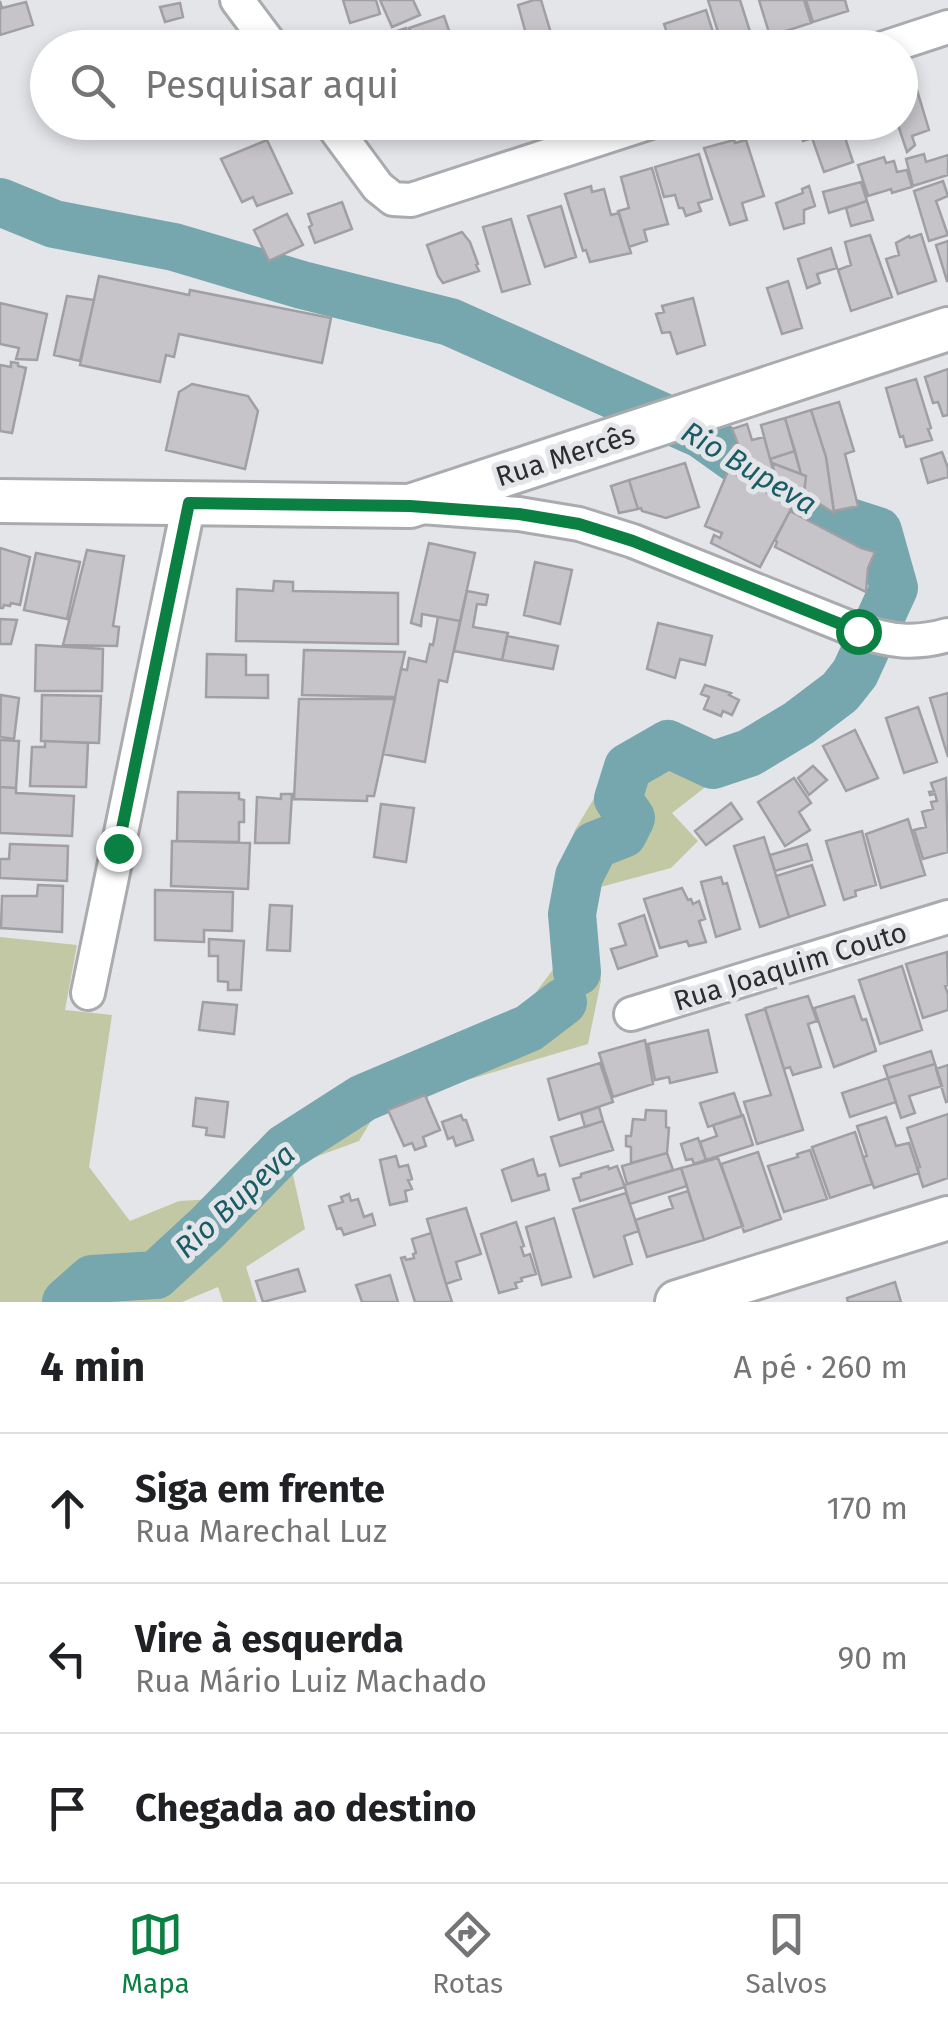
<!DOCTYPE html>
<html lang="pt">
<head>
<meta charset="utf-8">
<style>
	:root { --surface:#fff; --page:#f2f2f2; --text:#202124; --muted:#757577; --line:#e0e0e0; --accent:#0b8043 }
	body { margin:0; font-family:"Fira Sans",sans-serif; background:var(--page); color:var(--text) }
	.stop { position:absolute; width:30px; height:30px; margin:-22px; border:8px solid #0b8043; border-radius:50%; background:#fff }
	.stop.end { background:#0b8043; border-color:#fff; box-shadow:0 2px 10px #0008 }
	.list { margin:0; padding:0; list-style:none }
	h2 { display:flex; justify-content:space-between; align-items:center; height:130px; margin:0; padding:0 40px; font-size:42px }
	h2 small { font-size:32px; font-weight:400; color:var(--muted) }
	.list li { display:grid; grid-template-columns:65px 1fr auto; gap:30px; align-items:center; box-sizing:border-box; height:150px; padding:0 40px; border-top:2px solid var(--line) }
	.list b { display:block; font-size:38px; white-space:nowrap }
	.list p { margin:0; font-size:32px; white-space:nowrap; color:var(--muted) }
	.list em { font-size:32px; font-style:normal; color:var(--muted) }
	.icon { flex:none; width:55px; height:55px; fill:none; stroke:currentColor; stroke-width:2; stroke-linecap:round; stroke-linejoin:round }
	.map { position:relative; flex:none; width:948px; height:1302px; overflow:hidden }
	.search { position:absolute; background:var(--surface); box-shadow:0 5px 15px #0003; left:30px; right:30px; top:30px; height:110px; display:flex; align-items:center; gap:25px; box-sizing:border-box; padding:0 35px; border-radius:55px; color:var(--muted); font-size:38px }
	.sheet { height:580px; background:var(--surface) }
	nav { display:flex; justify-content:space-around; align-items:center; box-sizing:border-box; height:140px; border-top:2px solid var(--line); background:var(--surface); font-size:28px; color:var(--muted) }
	nav a { display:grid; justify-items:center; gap:5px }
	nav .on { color:var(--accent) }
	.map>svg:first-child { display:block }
</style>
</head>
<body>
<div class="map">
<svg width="948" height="1302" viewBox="0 0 948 1302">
	<rect width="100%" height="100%" fill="#e4e5e9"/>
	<path fill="#c3c8a4" d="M 848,661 L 881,671 L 850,706 L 736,782 L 721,775 L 672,813 L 698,841 L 671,868 L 593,889 L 601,981 L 588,1044 L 380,1106 L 359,1141 L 291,1166 L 305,1229 L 246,1267 L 257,1302 L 223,1302 L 218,1287 L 182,1302 L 0,1302 L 0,937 L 77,945 L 65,1010 L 112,1015 L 89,1167 L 130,1221 L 179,1201 L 214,1199 L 275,1145 L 375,1072 L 522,1011 L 557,964 L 553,910 L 575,830 L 623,750 L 660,737 L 726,751 L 769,728 L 807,701 Z"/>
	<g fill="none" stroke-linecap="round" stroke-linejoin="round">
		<path stroke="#76a6ae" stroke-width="48" d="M 0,202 L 54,224 L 174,247 L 302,285 L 450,322 L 701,434 L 774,486 L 828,515 L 878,531 L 894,588 L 855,673 L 840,692 L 799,723 L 749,753 L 713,765 L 668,744 L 628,767 L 618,799 L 631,818 L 623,834 L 595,845 L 579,876 L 572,914 L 577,972
			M 66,1302 L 92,1279 L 156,1275 L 208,1227 L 285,1148 L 363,1098 L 529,1028 L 563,1002"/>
	</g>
	<path fill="#c6c4c8" stroke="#a09fa3" stroke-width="2.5" d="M 343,0 L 376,0 L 380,14 L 350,23 Z
		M 380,0 L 413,0 L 420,15 L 392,27 Z
		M 534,0 L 541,0 L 554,43 L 557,42 L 559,48 L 530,48 L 518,5 Z
		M 708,0 L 740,0 L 753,41 L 733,48 L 723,48 Z
		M 759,0 L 804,0 L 811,23 L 770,36 Z
		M 806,0 L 845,0 L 848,11 L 813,22 Z
		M 0,1 L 2,8 L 26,2 L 33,25 L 0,35 Z
		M 180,3 L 183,17 L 165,22 L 160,7 Z
		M 706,10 L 718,48 L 672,48 L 664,24 Z
		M 444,16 L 454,45 L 446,48 L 416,48 L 409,28 Z
		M 406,28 L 412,48 L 368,48 L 366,41 Z
		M 914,80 L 929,130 L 912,136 L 915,145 L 907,152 L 897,122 L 900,122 L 900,85 Z
		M 797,122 L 840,122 L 853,162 L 824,172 L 812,138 L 803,141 Z
		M 267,140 L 292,193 L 257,206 L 253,197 L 242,202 L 221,159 Z
		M 734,140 L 735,143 L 746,140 L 764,196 L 742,203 L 747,220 L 730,225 L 704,148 Z
		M 699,154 L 712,199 L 698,203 L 701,211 L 686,216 L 683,208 L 679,208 L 675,195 L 664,197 L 655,167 Z
		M 924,154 L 926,162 L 948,155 L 948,175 L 913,186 L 906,159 Z
		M 884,157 L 886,163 L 894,161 L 897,172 L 907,170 L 912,187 L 892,193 L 891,189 L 868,196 L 858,165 Z
		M 652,168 L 668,224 L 644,230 L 647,241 L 629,247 L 618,211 L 629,208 L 621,177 Z
		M 943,181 L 948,196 L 936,201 L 948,235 L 929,241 L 914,191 Z
		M 861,182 L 867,201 L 829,213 L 823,192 Z
		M 591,186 L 592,192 L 604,189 L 611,215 L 619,213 L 631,253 L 590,262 L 586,250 L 583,251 L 565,194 Z
		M 809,186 L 815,206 L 804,210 L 804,223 L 784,229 L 776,203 L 803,193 L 802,189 Z
		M 867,201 L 873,220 L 851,226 L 846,208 Z
		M 342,202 L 352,229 L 315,243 L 309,227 L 312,225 L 308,214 Z
		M 561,206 L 576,257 L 545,267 L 528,216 Z
		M 287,214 L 303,245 L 269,261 L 254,230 Z
		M 511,219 L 530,284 L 502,292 L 483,227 Z
		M 462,232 L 470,242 L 478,264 L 476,265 L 479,271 L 443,283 L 438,276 L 427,245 Z
		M 921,234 L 936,281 L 898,294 L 886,259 L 899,255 L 896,243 L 909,236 L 910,238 Z
		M 870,235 L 892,297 L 851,311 L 838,270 L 851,265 L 845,242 Z
		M 948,241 L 948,281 L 947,281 L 936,245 Z
		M 831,248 L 837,268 L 817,274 L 820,283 L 807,288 L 798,259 Z
		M 99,276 L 189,295 L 190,290 L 331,318 L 322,363 L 179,334 L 174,357 L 166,355 L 160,382 L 80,365 Z
		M 788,281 L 802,328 L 782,334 L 767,288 Z
		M 67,296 L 94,300 L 80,361 L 54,355 Z
		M 693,298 L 705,345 L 677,354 L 670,332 L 662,333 L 656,314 L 664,312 L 662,306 Z
		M 0,303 L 47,314 L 37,360 L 16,359 L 19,348 L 0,344 Z
		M 11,362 L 18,363 L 18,366 L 26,368 L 12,433 L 0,431 L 0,365 L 11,367 Z
		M 948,369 L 948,415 L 943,416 L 938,402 L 933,403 L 925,377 Z
		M 916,379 L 931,428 L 928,429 L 932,440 L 906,447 L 903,436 L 900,437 L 886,388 Z
		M 192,384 L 248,396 L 258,411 L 245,469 L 166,450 L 179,392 Z
		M 839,402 L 854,451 L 845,454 L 858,506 L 834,511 L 826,457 L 811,410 Z
		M 811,410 L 826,457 L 834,513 L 804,494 L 806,476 L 801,474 L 785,418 Z
		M 785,418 L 795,451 L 770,459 L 761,425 Z
		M 747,424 L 752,440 L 764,437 L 775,477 L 742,462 L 732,446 L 738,444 L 732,429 Z
		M 795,451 L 801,474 L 772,463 L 770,459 Z
		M 942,452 L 948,468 L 948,477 L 928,483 L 921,459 Z
		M 685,463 L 699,507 L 666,518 L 642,511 L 641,508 L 638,509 L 629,480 Z
		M 772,463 L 806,476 L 804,494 L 777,482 Z
		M 728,471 L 747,479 L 791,509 L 760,567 L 711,543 L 714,535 L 720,538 L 722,533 L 705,526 Z
		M 629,480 L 638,509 L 619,513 L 611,486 Z
		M 790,511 L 861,548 L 875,552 L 868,568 L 866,592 L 775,547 L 777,542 L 775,540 Z
		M 429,543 L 475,553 L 460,621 L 422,614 L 421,626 L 411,623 Z
		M 0,548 L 30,557 L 20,605 L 11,603 L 10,606 L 4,605 L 3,608 L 0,608 Z
		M 87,550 L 124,556 L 113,626 L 119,627 L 117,646 L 63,645 Z
		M 36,553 L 80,562 L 67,619 L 24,610 Z
		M 535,562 L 572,570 L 560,624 L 524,615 Z
		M 274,581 L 293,582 L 293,591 L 398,593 L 398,644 L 236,641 L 237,589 L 273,591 Z
		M 467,591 L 488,595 L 486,605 L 477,604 L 473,627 L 508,633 L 502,660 L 454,651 Z
		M 438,617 L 460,621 L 447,682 L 439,680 L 425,762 L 383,754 L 401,669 L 407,670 L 409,658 L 426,662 L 430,644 L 433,645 Z
		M 0,619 L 17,620 L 11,644 L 0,644 Z
		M 658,623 L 712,636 L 705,665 L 680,659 L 675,678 L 647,669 Z
		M 507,636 L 558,646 L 553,669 L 502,660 Z
		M 36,645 L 103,649 L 102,691 L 35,691 Z
		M 304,650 L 405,652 L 395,697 L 302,695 Z
		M 207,654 L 246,655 L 246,675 L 268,675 L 268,698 L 206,697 Z
		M 705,685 L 731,693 L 729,695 L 739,700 L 732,715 L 723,711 L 721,716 L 704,709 L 709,697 L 701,694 Z
		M 948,693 L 948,757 L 930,698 Z
		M 1,695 L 19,698 L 14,739 L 0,737 Z
		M 42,695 L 101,696 L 99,743 L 41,741 Z
		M 299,699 L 395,699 L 374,796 L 367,796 L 367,801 L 294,799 Z
		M 918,707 L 937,762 L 904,773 L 886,718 Z
		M 855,730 L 878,778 L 846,791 L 823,746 Z
		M 0,740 L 19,741 L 16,788 L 0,787 Z
		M 45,741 L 88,743 L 86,787 L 30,786 L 32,747 L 45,747 Z
		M 813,766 L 827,780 L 809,795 L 798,778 Z
		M 794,778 L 811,803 L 799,812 L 810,830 L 785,846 L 758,802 Z
		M 946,778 L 948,852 L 923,859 L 914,830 L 926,827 L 922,812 L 933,809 L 931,802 L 937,801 L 935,794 L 930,795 L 929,792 L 934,791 L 931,783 Z
		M 0,787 L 16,788 L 16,793 L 74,796 L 72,836 L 0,833 Z
		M 178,792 L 239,793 L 239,799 L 244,800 L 244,822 L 239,822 L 239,842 L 177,841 Z
		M 281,794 L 292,794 L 289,843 L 255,843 L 257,797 L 281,799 Z
		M 731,803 L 742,819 L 706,845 L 695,831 Z
		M 381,804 L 414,808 L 406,862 L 374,857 Z
		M 908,819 L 925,875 L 881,888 L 866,834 Z
		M 862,831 L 876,885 L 855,891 L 856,896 L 844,900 L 826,841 Z
		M 764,837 L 789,917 L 760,927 L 734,846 Z
		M 172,841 L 250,843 L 248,889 L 171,886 Z
		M 10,844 L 68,846 L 67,881 L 0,878 L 0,859 L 9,859 Z
		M 807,844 L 812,860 L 775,871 L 770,855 Z
		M 812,865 L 825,905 L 789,917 L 776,876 Z
		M 721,877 L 723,884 L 727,883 L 740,929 L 716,937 L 701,882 Z
		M 38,885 L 63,886 L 62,932 L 1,928 L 2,896 L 37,896 Z
		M 682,888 L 688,900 L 691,899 L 693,904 L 699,901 L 705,919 L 699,921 L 706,942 L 689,946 L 687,941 L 660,948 L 644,899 Z
		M 155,890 L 233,892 L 232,931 L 204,930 L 204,942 L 155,940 Z
		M 270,905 L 292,906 L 290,951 L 267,950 Z
		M 644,915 L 657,956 L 618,969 L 611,949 L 626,945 L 619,924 Z
		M 209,939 L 244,941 L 241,990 L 228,990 L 228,982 L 218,981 L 218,956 L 209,956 Z
		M 947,952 L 948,985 L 945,986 L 948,994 L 948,1010 L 923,1018 L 906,964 Z
		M 902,966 L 922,1030 L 880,1044 L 859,980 Z
		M 808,996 L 817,1021 L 808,1024 L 821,1067 L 793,1075 L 790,1067 L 784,1069 L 765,1008 Z
		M 854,996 L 862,1020 L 866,1019 L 876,1051 L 834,1067 L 814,1008 Z
		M 203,1002 L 237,1005 L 234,1034 L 199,1030 Z
		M 765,1009 L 803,1130 L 757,1144 L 744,1102 L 771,1095 L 746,1015 Z
		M 708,1030 L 717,1072 L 670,1083 L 669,1077 L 655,1080 L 648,1044 Z
		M 645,1040 L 653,1084 L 613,1097 L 599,1053 Z
		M 931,1051 L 935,1064 L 888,1078 L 884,1066 Z
		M 600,1063 L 613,1102 L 559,1120 L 548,1079 Z
		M 935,1064 L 942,1086 L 909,1096 L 915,1113 L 901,1118 L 888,1078 Z
		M 948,1065 L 948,1101 L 946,1102 L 936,1069 Z
		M 888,1078 L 896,1102 L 850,1117 L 842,1093 Z
		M 734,1093 L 742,1116 L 708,1127 L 700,1103 Z
		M 425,1095 L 440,1130 L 423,1137 L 426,1146 L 415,1150 L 412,1143 L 404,1146 L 388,1110 Z
		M 196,1098 L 228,1102 L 224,1137 L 206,1135 L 207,1128 L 193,1126 Z
		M 599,1107 L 603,1121 L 585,1127 L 581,1113 Z
		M 646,1110 L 666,1111 L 666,1127 L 669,1128 L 667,1153 L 631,1163 L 631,1147 L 626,1146 L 626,1136 L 631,1136 L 633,1119 L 645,1120 Z
		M 948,1114 L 948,1178 L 923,1187 L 917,1168 L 920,1167 L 907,1128 Z
		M 461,1115 L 463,1120 L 466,1120 L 473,1140 L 456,1146 L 453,1137 L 448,1139 L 442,1122 Z
		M 743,1115 L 753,1145 L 706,1160 L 700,1142 L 717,1136 L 713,1125 Z
		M 886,1117 L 896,1146 L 909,1143 L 919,1173 L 874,1188 L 863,1157 L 867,1156 L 857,1126 Z
		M 603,1121 L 613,1150 L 560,1166 L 551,1137 Z
		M 855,1132 L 872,1184 L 830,1198 L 812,1147 Z
		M 698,1138 L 706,1160 L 694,1164 L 692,1159 L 686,1160 L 681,1144 Z
		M 810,1150 L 827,1199 L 784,1212 L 768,1166 L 798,1157 L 797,1154 Z
		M 758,1152 L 781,1219 L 744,1232 L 721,1164 Z
		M 667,1153 L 673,1170 L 627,1184 L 622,1166 Z
		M 396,1156 L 399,1167 L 408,1165 L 412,1179 L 408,1180 L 412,1189 L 405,1191 L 407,1201 L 390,1205 L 380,1160 Z
		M 718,1158 L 743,1226 L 704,1240 L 681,1168 Z
		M 533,1159 L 538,1176 L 545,1174 L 549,1190 L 512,1201 L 502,1170 Z
		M 608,1166 L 609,1169 L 617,1166 L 625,1187 L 580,1201 L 573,1179 L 581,1177 L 581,1174 Z
		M 681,1168 L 687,1186 L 630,1204 L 624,1185 Z
		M 688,1191 L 704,1240 L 647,1257 L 635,1220 L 673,1208 L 669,1197 Z
		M 626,1193 L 639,1231 L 624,1236 L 632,1264 L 594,1277 L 573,1209 Z
		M 349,1194 L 351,1201 L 358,1199 L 364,1217 L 372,1214 L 375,1225 L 344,1235 L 341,1228 L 337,1229 L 329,1206 L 343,1202 L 341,1197 Z
		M 466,1208 L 481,1254 L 456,1262 L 461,1279 L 446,1284 L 427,1219 Z
		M 554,1218 L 571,1277 L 542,1285 L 526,1227 Z
		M 516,1222 L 524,1246 L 521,1247 L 524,1256 L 530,1254 L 536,1274 L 521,1278 L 522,1281 L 515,1283 L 517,1288 L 499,1293 L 481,1234 Z
		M 431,1233 L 446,1284 L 452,1302 L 415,1302 L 401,1258 L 405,1257 L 406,1260 L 414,1258 L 413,1254 L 416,1253 L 412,1239 Z
		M 298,1269 L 305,1291 L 263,1302 L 256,1281 Z
		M 390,1275 L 398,1302 L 362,1302 L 356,1285 Z
		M 895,1282 L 901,1302 L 848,1302 L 847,1298 Z"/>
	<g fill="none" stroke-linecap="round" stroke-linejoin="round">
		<defs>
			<path id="minor" d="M 237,0 L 273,48
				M 884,48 L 948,27
				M 330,122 L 378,187 L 393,199 L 411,200 L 651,122
				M 421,507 L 519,514 L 579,524 L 633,541 L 858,631 C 891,641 913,645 948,635
				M 88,993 L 189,503
				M 631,1014 L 948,917"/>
			<path id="major" d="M 0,501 L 410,506 L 948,329
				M 677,1302 L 948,1218"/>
		</defs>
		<use href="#minor" stroke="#aaabae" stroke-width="38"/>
		<use href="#major" stroke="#aaabae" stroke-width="48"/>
		<use href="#minor" stroke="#fff" stroke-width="32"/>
		<use href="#major" stroke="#fff" stroke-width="42"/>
	</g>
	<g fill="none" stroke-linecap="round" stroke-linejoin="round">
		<path stroke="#0b8043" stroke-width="12" d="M 118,848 L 189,503 L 410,506 L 519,514 L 579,524 L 633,541 L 858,631"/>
	</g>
	<g text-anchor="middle" stroke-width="10" stroke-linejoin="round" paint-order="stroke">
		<g font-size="28" fill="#2d2d2f" stroke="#e4e5e9">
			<text transform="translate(565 455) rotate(-18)" y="10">Rua Mercês</text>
			<text transform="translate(790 966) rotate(-17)" y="10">Rua Joaquim Couto</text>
		</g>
		<g font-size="30" font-style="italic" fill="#185c65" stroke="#e4e5e9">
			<text transform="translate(749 468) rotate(31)" y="10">Rio Bupeva</text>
			<text transform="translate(235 1201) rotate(-43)" y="10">Rio Bupeva</text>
		</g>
	</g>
</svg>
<div class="stop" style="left:858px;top:631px"></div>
<div class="stop end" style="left:118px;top:848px"></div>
<div class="search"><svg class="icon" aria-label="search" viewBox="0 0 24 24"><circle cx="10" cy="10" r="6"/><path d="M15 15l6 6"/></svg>Pesquisar aqui</div>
</div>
<section class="sheet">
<h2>4 min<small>A pé · 260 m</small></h2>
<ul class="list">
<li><svg class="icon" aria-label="ahead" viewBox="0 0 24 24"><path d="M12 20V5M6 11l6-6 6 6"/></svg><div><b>Siga em frente</b><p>Rua Marechal Luz</p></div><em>170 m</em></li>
<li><svg class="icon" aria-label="left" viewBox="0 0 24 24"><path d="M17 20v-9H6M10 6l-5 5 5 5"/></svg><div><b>Vire à esquerda</b><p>Rua Mário Luiz Machado</p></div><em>90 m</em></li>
<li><svg class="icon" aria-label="arrive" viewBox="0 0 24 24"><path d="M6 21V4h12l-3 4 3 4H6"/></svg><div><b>Chegada ao destino</b></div></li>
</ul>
</section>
<nav>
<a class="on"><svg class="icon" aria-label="map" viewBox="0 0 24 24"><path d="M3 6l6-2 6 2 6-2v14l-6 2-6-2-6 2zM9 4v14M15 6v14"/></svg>Mapa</a>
<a><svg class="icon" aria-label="directions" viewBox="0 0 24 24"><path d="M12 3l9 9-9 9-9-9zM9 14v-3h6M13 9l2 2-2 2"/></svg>Rotas</a>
<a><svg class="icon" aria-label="saved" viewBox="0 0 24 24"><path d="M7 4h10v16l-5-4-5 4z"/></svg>Salvos</a>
</nav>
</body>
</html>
